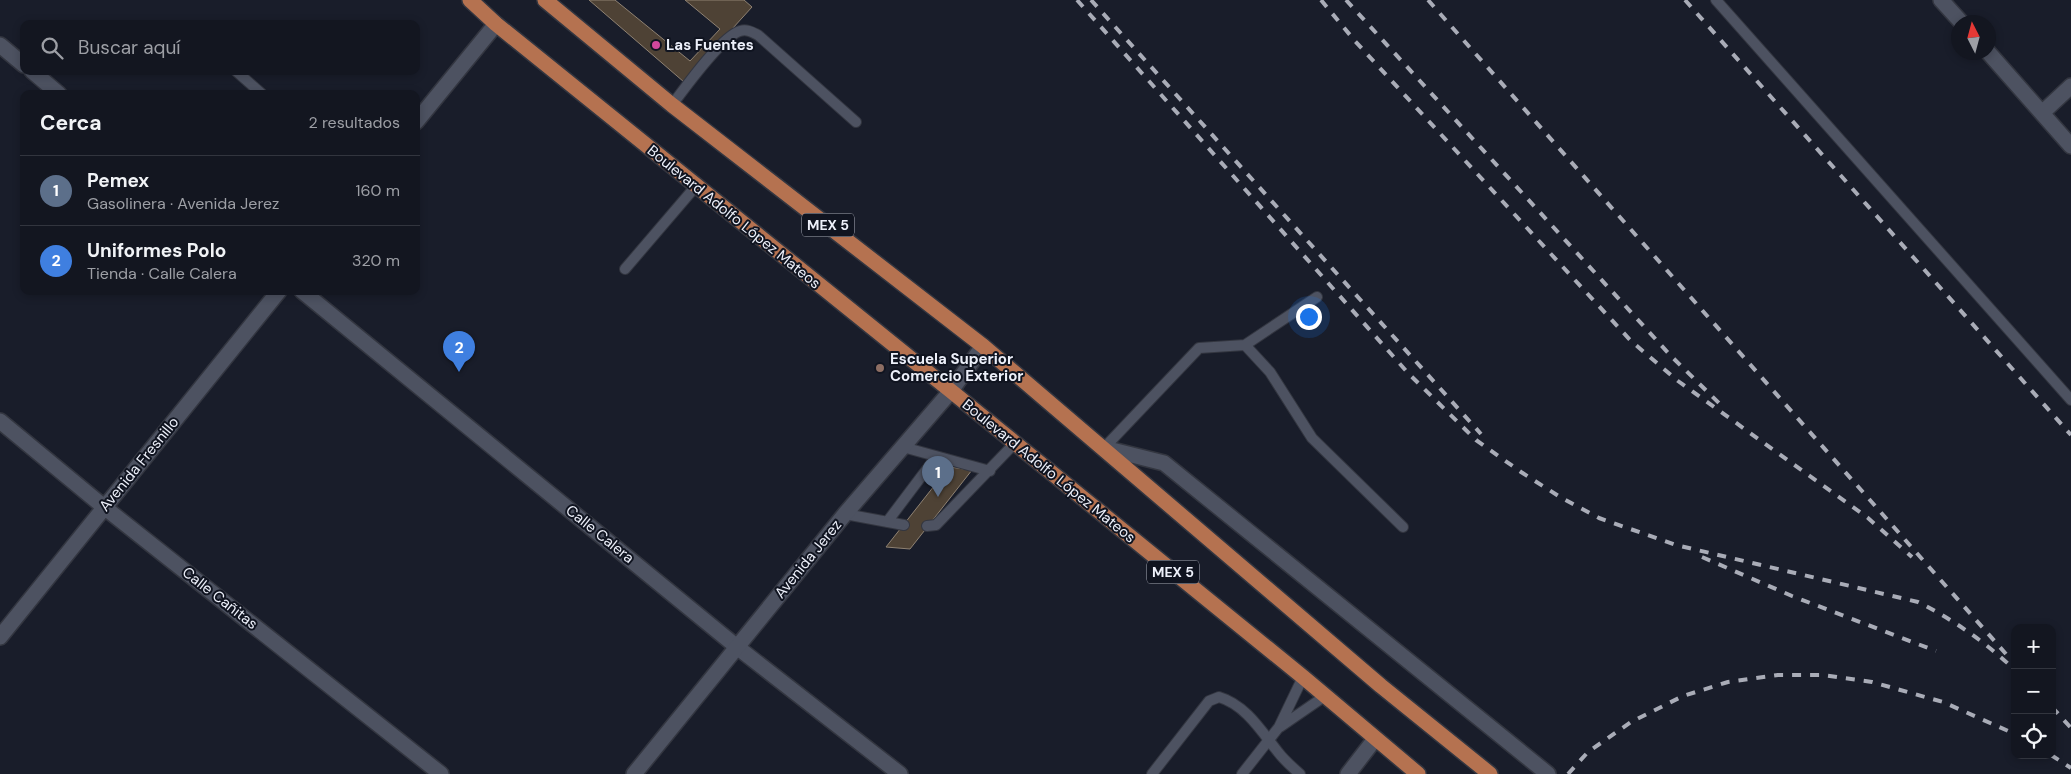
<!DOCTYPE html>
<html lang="es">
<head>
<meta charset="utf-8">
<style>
	:root { --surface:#131620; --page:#20232d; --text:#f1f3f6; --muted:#9d9fa5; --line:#32353e; --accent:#8c9099 }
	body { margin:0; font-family:"DM Sans",sans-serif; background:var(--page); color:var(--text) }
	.controls { position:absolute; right:15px; bottom:15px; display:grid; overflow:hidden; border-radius:10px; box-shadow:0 2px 8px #0003 }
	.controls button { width:45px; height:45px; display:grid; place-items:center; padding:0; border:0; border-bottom:1px solid var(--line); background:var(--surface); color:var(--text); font:25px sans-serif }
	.compass { position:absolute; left:1951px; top:15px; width:45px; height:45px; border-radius:50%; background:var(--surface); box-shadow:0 2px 8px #0003; rotate:354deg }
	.you { position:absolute; left:1308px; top:316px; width:18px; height:18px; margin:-12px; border:4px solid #fff; border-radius:50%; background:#1a73e8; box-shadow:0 0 0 8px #1a73e833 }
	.badge { display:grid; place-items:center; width:32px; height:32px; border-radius:50%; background:var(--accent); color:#fff; font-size:16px; font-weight:700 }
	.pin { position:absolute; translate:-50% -41px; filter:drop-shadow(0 1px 2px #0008) }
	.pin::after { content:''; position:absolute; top:26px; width:18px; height:15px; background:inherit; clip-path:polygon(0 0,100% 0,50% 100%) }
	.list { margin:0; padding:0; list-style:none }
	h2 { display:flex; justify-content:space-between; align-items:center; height:65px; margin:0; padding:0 20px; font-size:21px }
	h2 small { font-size:16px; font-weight:400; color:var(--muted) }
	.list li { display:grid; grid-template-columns:32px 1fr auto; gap:15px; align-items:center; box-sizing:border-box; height:70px; padding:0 20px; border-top:1px solid var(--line) }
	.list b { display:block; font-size:19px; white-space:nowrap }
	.list p { margin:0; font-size:16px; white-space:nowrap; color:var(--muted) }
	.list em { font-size:16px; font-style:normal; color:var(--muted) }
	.icon { flex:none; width:28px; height:28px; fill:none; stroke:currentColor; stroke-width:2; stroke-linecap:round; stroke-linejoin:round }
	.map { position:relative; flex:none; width:2071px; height:774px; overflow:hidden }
	.search { position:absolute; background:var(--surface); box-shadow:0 2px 8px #0003; left:20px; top:20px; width:400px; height:55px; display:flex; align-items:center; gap:12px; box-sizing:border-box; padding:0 18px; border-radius:10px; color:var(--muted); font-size:19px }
	.panel { position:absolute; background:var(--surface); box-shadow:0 2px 8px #0003; left:20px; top:90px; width:400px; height:205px; border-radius:10px }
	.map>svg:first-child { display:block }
</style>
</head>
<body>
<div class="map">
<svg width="2071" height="774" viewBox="0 0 2071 774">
	<rect width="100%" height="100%" fill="#191d2a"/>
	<path fill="#4e4235" stroke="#8f8273" d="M 589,0 L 615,0 L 690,61 L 720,29 L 685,0 L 744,0 L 752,7 L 684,82 Z
		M 949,467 L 972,470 L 910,549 L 886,547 Z"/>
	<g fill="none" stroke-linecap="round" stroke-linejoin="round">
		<defs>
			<path id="lane" d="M 1716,0 L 2071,400
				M 236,71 L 262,94
				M 672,105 C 685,88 721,37 740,31 C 747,29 752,32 758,35 L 856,122
				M 625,269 L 696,186
				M 1317,297 L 1245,345 L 1270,372 L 1312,438 L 1403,527
				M 903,447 L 990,471
				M 1104,448 L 1199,348 L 1245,345
				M 845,514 L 904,525
				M 887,522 L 936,457
				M 927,526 L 936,525 L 1015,443
				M 1280,727 L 1325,696
				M 1152,774 L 1209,701 L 1219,697 C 1246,705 1262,732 1278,752 C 1284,760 1292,767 1300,774
				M 1242,774 L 1279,727 L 1303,677"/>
			<path id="street" d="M 1941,0 L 1961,22
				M 0,45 L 24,65
				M 1988,52 L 2071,146
				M 32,71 L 59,94
				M 2042,113 L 2071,86
				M 416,122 L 496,24
				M 302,291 L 737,647 L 900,774
				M 0,421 L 104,507 L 441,774
				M 1104,448 L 1164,463 L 1548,774
				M 0,637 L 279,291
				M 1348,774 L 1375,739"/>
			<path id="secondary" d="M 634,774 L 845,514 L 951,391 L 983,346"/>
			<path id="primary" d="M 470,0 L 496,24 L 951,391 L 1303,677 L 1418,774
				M 545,0 L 672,105 L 983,346 L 1381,686 L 1490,774"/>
		</defs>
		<use href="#lane" stroke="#333640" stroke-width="12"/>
		<use href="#street" stroke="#333640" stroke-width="18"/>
		<use href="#secondary" stroke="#333640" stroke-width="18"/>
		<use href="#primary" stroke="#333640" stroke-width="18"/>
		<use href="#lane" stroke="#4d5261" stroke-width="10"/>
		<use href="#street" stroke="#4d5261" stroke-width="15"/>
		<use href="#secondary" stroke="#4d5261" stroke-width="15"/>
		<use href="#primary" stroke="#b57250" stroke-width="15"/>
		<path stroke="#a9acb7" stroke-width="4" stroke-dasharray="9 9" stroke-linecap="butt" d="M 1077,0 L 1408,373 L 1476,440 L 1521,472 L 1560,497 L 1599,518 L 1676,545 L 1918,602 C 1954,620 1985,642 2015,670
			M 1091,0 L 1481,434
			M 1321,0 L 1355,41 L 1631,341 L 1678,381 L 1868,518 L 1912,557
			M 1346,0 L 1671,356 L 1724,408
			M 1428,0 L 2006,654
			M 1685,0 L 2071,435
			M 1702,557 L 1792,596 L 1936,651
			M 2052,707 L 2071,728
			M 2051,755 L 2071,768
			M 1568,774 L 1588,752 L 1631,722 L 1683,696 L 1728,682 L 1778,675 L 1822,675 L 1872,682 L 1943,702 L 2015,734"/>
	</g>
	<circle fill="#d1479c" stroke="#101420" stroke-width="2" cx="656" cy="45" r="5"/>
	<circle fill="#8d6e63" stroke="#101420" stroke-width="2" cx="880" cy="368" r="5"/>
	<g text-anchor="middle" stroke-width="4" stroke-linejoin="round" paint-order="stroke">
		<g fill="#101420" stroke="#abaeb9" stroke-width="1">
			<rect x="802" y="213.5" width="52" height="23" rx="4"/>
			<rect x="1147" y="560.5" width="52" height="23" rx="4"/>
		</g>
		<g font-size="14" font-weight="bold" fill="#edf0fa">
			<text x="828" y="230">MEX 5</text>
			<text x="1173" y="577">MEX 5</text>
		</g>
		<g font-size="15" font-weight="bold" fill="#edf0fa" stroke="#101420" text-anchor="start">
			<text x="666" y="50">Las Fuentes</text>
			<text x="890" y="364">Escuela Superior<tspan x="890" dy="17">Comercio Exterior</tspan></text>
		</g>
		<g font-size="15" fill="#edf0fa" stroke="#101420">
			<text transform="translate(734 217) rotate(39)" y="5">Boulevard Adolfo López Mateos</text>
			<text transform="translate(139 464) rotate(-51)" y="5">Avenida Fresnillo</text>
			<text transform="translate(1049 471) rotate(39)" y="5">Boulevard Adolfo López Mateos</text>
			<text transform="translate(600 534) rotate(39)" y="5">Calle Calera</text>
			<text transform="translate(808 559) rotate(-51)" y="5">Avenida Jerez</text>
			<text transform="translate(220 598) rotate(38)" y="5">Calle Cañitas</text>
		</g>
	</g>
</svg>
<div class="controls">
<button>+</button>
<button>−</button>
<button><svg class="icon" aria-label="locate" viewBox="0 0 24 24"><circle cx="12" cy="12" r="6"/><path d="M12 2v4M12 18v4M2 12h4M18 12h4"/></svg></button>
</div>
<svg class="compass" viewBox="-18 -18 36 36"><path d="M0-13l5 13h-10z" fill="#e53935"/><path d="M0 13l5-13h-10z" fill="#9d9fa5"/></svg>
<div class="you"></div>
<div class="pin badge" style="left:938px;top:497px;background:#5c6f8a">1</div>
<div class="pin badge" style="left:459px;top:372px;background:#3f7fe0">2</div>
<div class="search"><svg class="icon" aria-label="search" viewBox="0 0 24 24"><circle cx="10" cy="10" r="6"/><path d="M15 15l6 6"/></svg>Buscar aquí</div>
<section class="panel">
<h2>Cerca<small>2 resultados</small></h2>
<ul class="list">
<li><span class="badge" style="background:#5c6f8a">1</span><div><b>Pemex</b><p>Gasolinera · Avenida Jerez</p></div><em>160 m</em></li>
<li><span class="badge" style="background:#3f7fe0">2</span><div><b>Uniformes Polo</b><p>Tienda · Calle Calera</p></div><em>320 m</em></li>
</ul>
</section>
</div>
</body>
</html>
